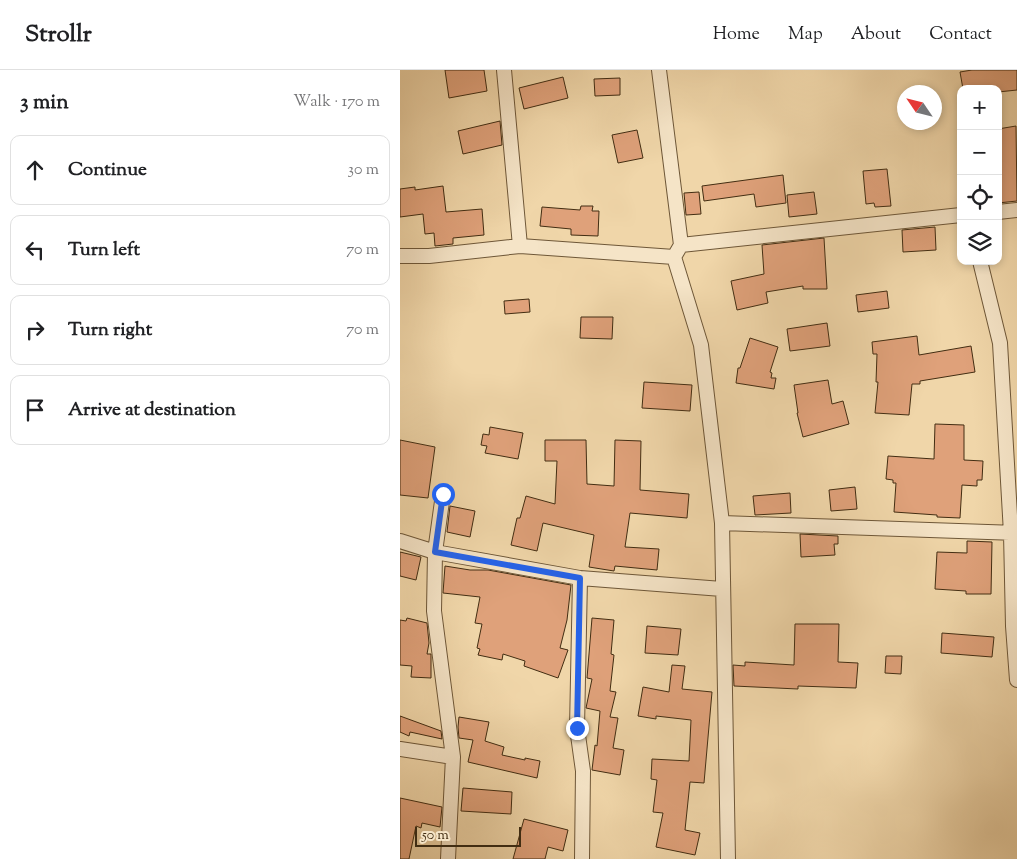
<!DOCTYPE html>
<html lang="en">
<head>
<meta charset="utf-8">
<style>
	:root { --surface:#fff; --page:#f6f6f6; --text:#202124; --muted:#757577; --line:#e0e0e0 }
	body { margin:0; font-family:"Sorts Mill Goudy",serif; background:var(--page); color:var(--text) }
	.controls { position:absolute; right:15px; top:15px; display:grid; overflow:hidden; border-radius:10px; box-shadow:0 2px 8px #0003 }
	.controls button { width:45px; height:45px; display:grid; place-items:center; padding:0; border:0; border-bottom:1px solid var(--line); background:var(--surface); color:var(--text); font:25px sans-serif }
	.compass { position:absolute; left:497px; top:15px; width:45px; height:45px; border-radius:50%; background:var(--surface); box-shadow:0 2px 8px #0003; rotate:305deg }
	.scale { position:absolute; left:15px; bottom:12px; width:106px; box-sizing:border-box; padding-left:5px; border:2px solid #422d12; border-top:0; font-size:14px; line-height:18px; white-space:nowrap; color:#422d12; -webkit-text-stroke:4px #f5e4c7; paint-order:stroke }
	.stop { position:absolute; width:15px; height:15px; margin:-11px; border:4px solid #2563eb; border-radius:50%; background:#fff }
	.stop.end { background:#2563eb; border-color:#fff; box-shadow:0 1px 5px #0008 }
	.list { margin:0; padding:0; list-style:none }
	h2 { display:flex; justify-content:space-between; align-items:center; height:65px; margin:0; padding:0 20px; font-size:21px }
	h2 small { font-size:16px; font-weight:400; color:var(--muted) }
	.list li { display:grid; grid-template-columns:32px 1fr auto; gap:15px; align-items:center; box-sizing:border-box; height:70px; margin:0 10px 10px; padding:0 10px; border:1px solid var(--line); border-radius:10px }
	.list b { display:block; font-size:19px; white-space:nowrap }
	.list em { font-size:16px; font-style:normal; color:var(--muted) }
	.icon { flex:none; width:28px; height:28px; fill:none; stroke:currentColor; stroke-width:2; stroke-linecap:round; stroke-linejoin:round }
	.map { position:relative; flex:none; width:617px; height:789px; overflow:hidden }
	header { display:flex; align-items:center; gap:30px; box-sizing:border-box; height:70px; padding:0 25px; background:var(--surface); border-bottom:1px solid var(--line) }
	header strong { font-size:24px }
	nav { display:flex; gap:28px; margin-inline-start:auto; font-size:18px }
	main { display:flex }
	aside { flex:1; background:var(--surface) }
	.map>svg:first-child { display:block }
</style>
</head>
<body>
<header>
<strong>Strollr</strong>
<nav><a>Home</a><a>Map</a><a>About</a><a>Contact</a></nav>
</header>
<main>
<aside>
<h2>3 min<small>Walk · 170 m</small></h2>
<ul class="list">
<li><svg class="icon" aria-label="ahead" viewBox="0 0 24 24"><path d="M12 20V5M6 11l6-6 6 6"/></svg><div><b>Continue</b></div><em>30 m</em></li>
<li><svg class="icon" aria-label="left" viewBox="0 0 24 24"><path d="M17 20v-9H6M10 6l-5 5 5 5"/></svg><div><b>Turn left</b></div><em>70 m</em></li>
<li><svg class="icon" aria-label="right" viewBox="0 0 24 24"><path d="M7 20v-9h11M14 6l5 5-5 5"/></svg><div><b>Turn right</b></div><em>70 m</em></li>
<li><svg class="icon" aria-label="arrive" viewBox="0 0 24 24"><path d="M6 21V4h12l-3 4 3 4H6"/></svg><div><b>Arrive at destination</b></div></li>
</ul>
</aside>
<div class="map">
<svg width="617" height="789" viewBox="0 0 617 789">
	<rect width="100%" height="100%" fill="#f0d6a9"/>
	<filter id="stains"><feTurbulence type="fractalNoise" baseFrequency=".004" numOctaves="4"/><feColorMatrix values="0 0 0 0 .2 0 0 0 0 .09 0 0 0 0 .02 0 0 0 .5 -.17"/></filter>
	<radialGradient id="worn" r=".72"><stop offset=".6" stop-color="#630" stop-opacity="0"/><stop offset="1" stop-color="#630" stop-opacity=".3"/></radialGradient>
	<path fill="#dfa17a" stroke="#422d12" d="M 45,0 L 84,0 L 87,21 L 49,28 Z
		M 572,0 L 617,0 L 617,20 L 598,22 L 598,19 L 563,19 L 560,2 Z
		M 163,7 L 168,28 L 124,39 L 119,18 Z
		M 220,8 L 220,25 L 195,26 L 194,9 Z
		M 100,51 L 102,75 L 63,84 L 58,61 Z
		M 616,56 L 617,131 L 598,133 L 598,59 Z
		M 237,60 L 243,88 L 218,93 L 212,65 Z
		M 487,99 L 491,136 L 475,137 L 474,133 L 466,134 L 463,101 Z
		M 383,105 L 386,133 L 356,137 L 354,124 L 304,131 L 302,116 Z
		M 43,116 L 46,142 L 82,139 L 84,165 L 53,168 L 53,174 L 35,176 L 34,163 L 25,164 L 23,144 L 0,147 L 0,119 L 15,117 L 15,120 Z
		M 299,122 L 301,144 L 286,145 L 284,123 Z
		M 414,122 L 417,144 L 389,147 L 387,125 Z
		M 181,136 L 193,136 L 192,141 L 199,141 L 198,166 L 171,165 L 171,159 L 140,156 L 142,137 L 180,140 Z
		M 535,157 L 536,180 L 503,182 L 502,160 Z
		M 424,168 L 427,219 L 403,219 L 403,216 L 366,222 L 368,233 L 337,240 L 331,211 L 364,204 L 362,175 Z
		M 487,221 L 489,238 L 458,242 L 456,225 Z
		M 129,229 L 130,242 L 105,244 L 104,231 Z
		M 181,247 L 213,247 L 212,269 L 180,268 Z
		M 427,253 L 430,276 L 390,281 L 387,259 Z
		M 517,266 L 519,285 L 571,276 L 575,302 L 520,311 L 520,314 L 512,314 L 509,345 L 475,343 L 478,312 L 476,312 L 477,284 L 473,284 L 472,272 Z
		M 350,268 L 378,277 L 370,302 L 372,303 L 371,308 L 376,308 L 374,319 L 336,313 L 338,298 L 340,298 Z
		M 428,310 L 432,334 L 443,331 L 449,354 L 403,367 L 397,343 L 398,343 L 394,315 Z
		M 244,312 L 292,315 L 290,341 L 242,338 Z
		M 535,354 L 564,355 L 564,390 L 583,391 L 582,410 L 577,410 L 577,416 L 562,415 L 560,448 L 537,447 L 537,445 L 494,442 L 496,413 L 493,413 L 493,410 L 486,409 L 488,386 L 534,389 Z
		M 90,357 L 123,363 L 118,389 L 85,383 L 87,376 L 81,375 L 83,364 L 89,365 Z
		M 0,370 L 35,377 L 28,428 L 0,425 Z
		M 145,370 L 186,370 L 187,414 L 214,416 L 215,370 L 241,371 L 240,420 L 289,424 L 287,448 L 230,443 L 225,477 L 259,479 L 257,500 L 215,496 L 214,501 L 189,497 L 194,465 L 143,453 L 137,481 L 111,475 L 117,448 L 120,448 L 126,426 L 155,434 L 157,391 L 145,391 Z
		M 455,417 L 457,439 L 431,441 L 429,420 Z
		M 390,423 L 391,443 L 355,445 L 353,426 Z
		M 50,436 L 75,441 L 70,467 L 47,462 Z
		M 400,464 L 438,466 L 438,474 L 434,474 L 435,485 L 401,487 Z
		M 567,471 L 592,472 L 591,524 L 566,524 L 566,521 L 535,519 L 537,482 L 567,483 Z
		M 0,482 L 21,487 L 16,510 L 0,506 Z
		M 45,496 L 70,500 L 88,500 L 171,515 L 167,550 L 160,578 L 168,580 L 158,608 L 124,596 L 125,591 L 103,584 L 102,590 L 78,585 L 80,579 L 77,578 L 82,554 L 75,553 L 80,527 L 43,523 Z
		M 7,548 L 27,553 L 29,573 L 27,584 L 31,584 L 31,608 L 11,607 L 12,596 L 0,595 L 0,550 L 6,551 Z
		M 192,548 L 214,550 L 211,584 L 214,585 L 210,621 L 216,622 L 210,647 L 218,648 L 213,678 L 224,680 L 220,705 L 192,700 L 195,675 L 197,676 L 200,641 L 186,638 L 192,609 L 187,608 Z
		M 395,554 L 439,554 L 438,592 L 458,593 L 456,618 L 398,616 L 398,619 L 334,616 L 333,595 L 345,596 L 345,592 L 394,595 Z
		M 247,556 L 281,559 L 278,585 L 245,583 Z
		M 542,563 L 594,567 L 592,587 L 541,583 Z
		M 486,586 L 502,586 L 501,604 L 485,603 Z
		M 272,595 L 285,596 L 282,619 L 312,622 L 304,713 L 290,712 L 285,760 L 300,763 L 295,785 L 256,777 L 263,743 L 253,742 L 257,710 L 251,709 L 252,689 L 289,691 L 291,650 L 256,646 L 256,649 L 238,646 L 243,617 L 269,622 Z
		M 0,646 L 41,661 L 42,669 L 10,662 L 9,666 L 0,662 Z
		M 59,647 L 89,652 L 85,671 L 104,677 L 102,685 L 125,690 L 125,688 L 140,691 L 137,708 L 68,692 L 73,670 L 59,668 L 58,657 Z
		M 63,718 L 112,722 L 111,744 L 61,741 Z
		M 0,728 L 42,737 L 40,757 L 22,753 L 21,758 L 16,756 L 9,789 L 0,789 Z
		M 124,749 L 168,760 L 163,781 L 148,777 L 145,789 L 113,789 Z"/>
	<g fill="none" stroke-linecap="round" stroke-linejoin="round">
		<defs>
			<path id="minor" d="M 104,0 L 120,176
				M 259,0 L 281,175 L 274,187 L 301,275 L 322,453
				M 598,142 L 617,140
				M 281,175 L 561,145
				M 0,186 L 29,186 L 120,176 L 274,187
				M 580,191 L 600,273 L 611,463 L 613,556 L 617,610
				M 0,471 L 35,482 L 43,424
				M 180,508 L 177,658 L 183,701 L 182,789
				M 0,679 L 53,687
				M 48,789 L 53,687 L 34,541 L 35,482 L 180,508 L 322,519
				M 328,789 L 322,453 L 617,463"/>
		</defs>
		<use href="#minor" stroke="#6e5738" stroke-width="16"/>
		<use href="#minor" stroke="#f5e4c7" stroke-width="14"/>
	</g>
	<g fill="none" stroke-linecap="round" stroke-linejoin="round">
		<path stroke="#2563eb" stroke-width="6" d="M 43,424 L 35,482 L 180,508 L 177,658"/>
	</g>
	<rect width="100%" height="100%" filter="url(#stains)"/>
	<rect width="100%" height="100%" fill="url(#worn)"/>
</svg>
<div class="controls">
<button>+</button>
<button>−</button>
<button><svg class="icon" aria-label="locate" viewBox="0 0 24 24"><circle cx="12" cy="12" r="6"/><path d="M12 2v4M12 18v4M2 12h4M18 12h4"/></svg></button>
<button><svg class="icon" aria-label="layers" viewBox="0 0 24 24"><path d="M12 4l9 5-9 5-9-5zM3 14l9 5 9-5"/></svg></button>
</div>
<svg class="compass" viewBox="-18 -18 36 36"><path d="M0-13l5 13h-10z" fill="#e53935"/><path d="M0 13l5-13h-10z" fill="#757577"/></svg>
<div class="scale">50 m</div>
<div class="stop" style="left:43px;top:424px"></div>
<div class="stop end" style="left:177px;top:658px"></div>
</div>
</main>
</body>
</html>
